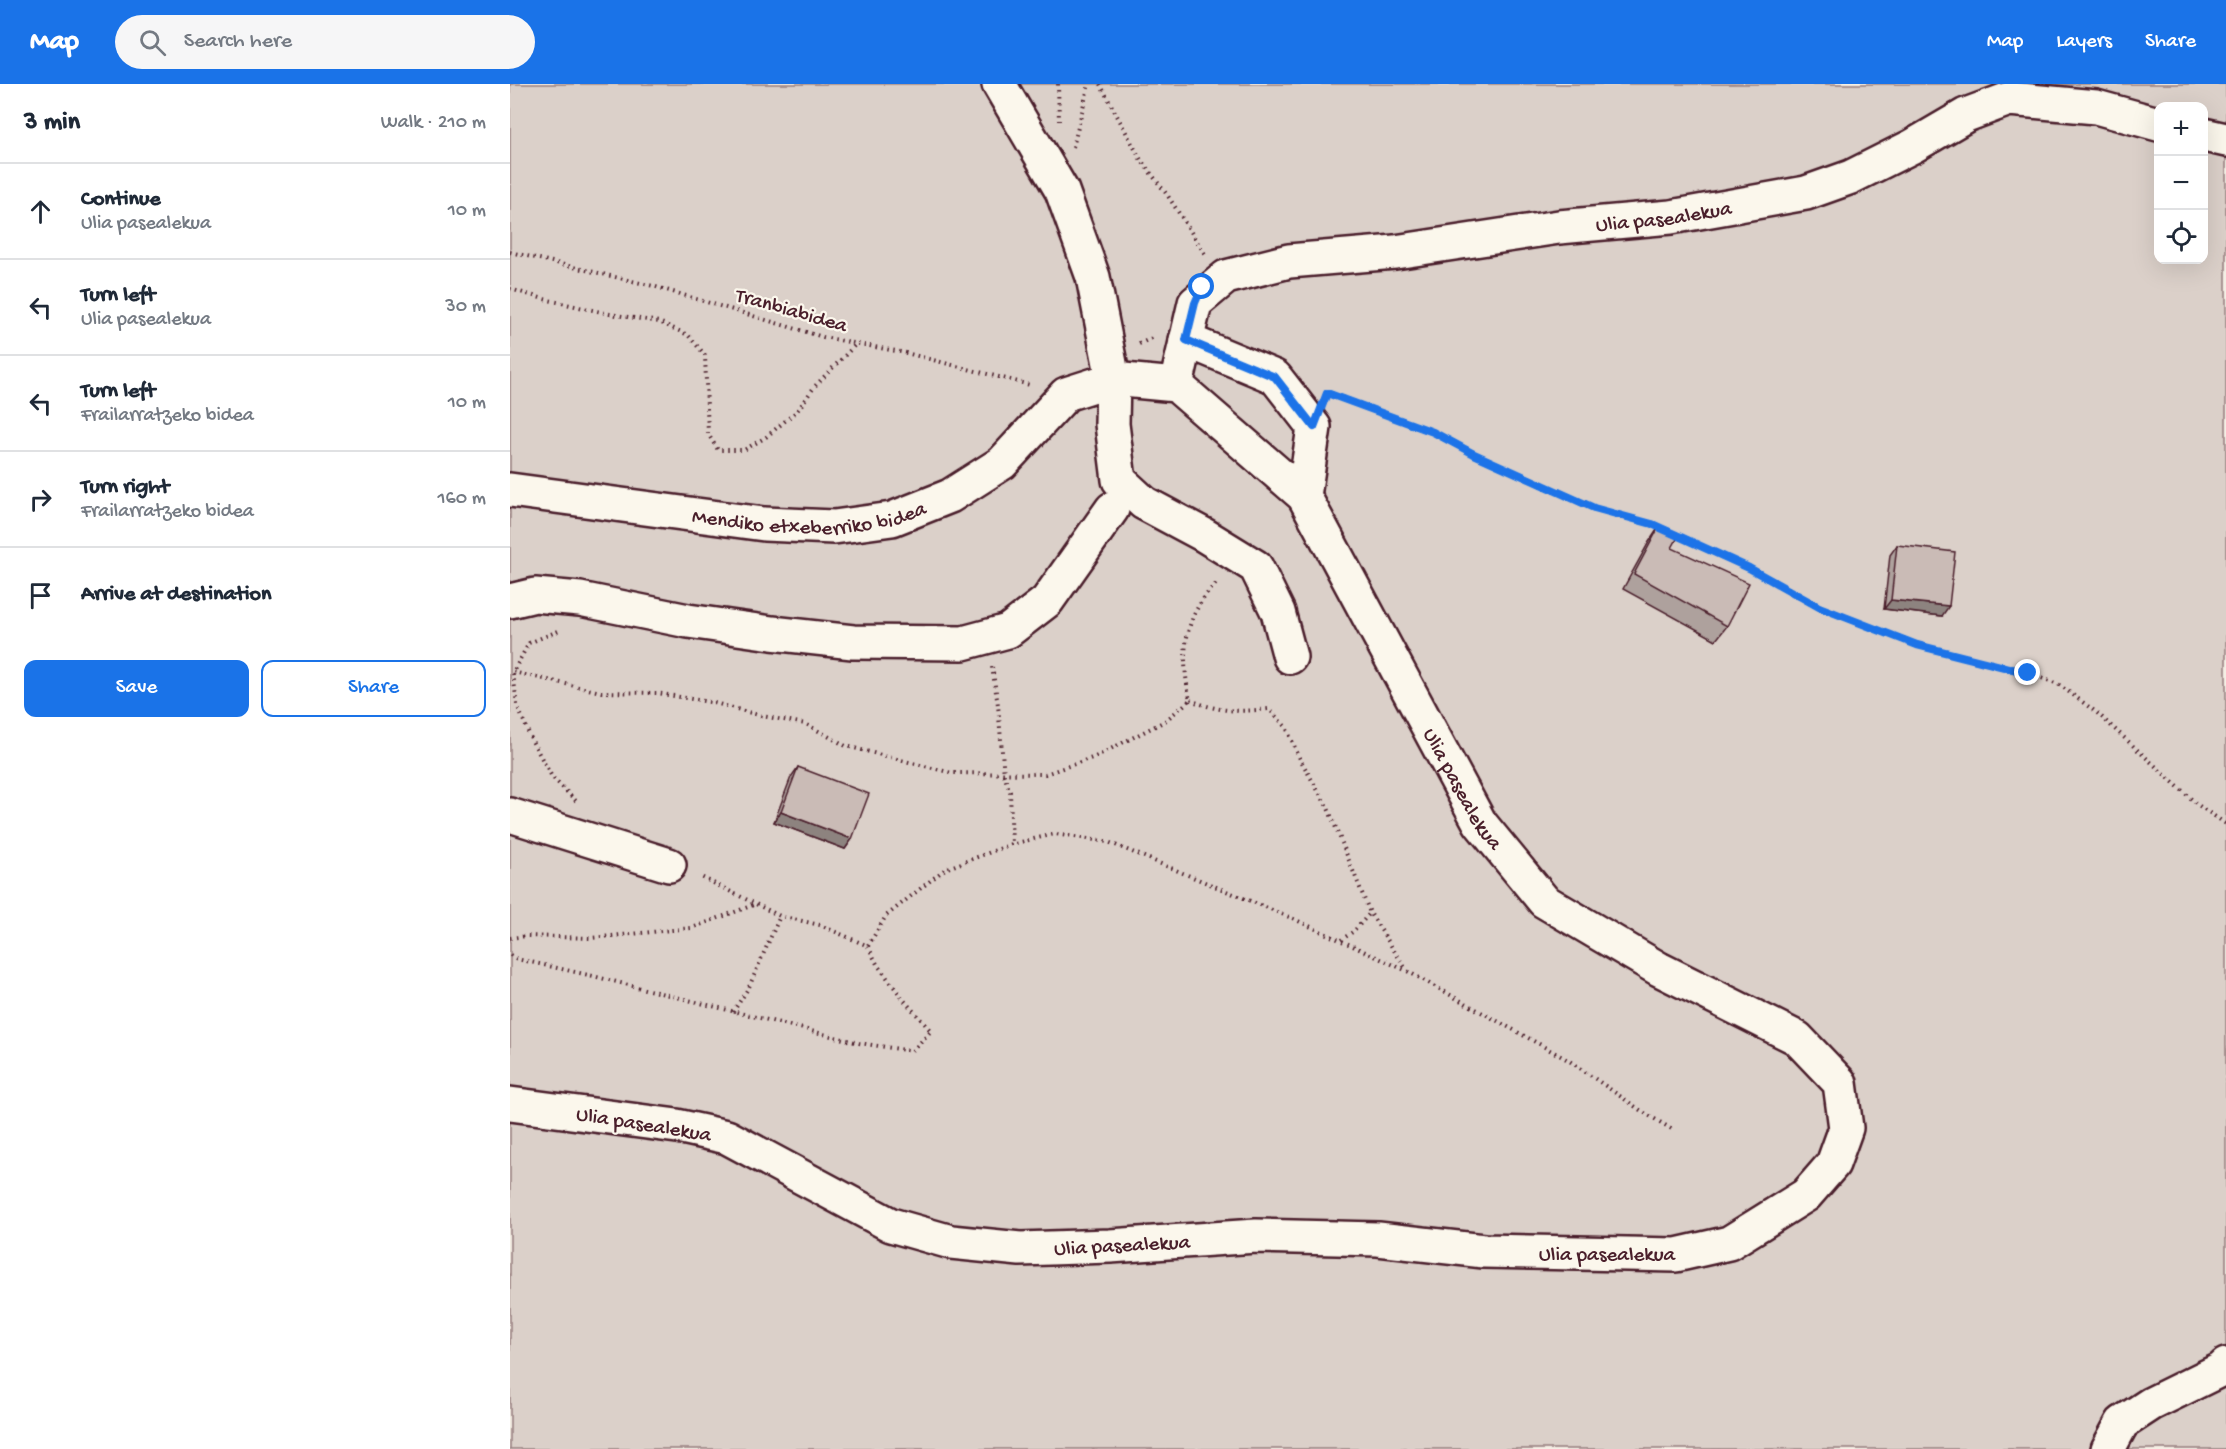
<!DOCTYPE html>
<html lang="en">
<head>
<meta charset="utf-8">
<style>
	:root { --surface:#fff; --page:#f6f6f7; --text:#1f2937; --muted:#747a83; --line:#e0e1e3; --accent:#1a73e8 }
	body { margin:0; font-family:"Gochi Hand",sans-serif; background:var(--page); color:var(--text) }
	.controls { position:absolute; right:18px; top:18px; display:grid; overflow:hidden; border-radius:12px; box-shadow:0 6px 24px #0002 }
	.controls button { width:54px; height:54px; display:grid; place-items:center; padding:0; border:0; border-bottom:2px solid var(--line); background:var(--surface); color:var(--text); font:30px sans-serif }
	.stop { position:absolute; width:18px; height:18px; margin:-14px; border:4px solid #1a73e8; border-radius:50%; background:#fff }
	.stop.end { background:#1a73e8; border-color:#fff; box-shadow:0 2px 6px #0008 }
	.list { margin:0; padding:0; list-style:none }
	h2 { display:flex; justify-content:space-between; align-items:center; height:78px; margin:0; padding:0 24px; font-size:26px }
	h2 small { font-size:20px; font-weight:400; color:var(--muted) }
	.list li { display:grid; grid-template-columns:39px 1fr auto; gap:18px; align-items:center; box-sizing:border-box; height:96px; padding:0 24px; border-top:2px solid var(--line) }
	.list b { display:block; font-size:22px; white-space:nowrap }
	.list p { margin:0; font-size:20px; white-space:nowrap; color:var(--muted) }
	.list em { font-size:20px; font-style:normal; color:var(--muted) }
	.actions { display:flex; gap:12px; padding:18px 24px }
	.actions a { flex:1; padding:14px 0; border:2px solid var(--accent); border-radius:12px; text-align:center; font-size:21px; color:var(--accent) }
	.actions .main { background:var(--accent); color:#fff }
	.icon { flex:none; width:33px; height:33px; fill:none; stroke:currentColor; stroke-width:2; stroke-linecap:round; stroke-linejoin:round }
	.map { position:relative; flex:none; width:1716px; height:1365px; overflow:hidden }
	header { display:flex; align-items:center; gap:36px; box-sizing:border-box; height:84px; padding:0 30px; background:var(--accent); color:#fff }
	header strong { font-size:28px }
	nav { display:flex; gap:33px; margin-inline-start:auto; font-size:21px }
	.search { width:420px; height:54px; background:var(--page); display:flex; align-items:center; gap:15px; box-sizing:border-box; padding:0 21px; border-radius:33px; color:var(--muted); font-size:22px }
	main { display:flex }
	aside { flex:1; background:var(--surface) }
	.map>svg:first-child { display:block }
</style>
</head>
<body>
<header>
<strong>Map</strong>
<div class="search"><svg class="icon" aria-label="search" viewBox="0 0 24 24"><circle cx="10" cy="10" r="6"/><path d="M15 15l6 6"/></svg>Search here</div>
<nav><a>Map</a><a>Layers</a><a>Share</a></nav>
</header>
<main>
<aside>
<h2>3 min<small>Walk · 210 m</small></h2>
<ul class="list">
<li><svg class="icon" aria-label="ahead" viewBox="0 0 24 24"><path d="M12 20V5M6 11l6-6 6 6"/></svg><div><b>Continue</b><p>Ulia pasealekua</p></div><em>10 m</em></li>
<li><svg class="icon" aria-label="left" viewBox="0 0 24 24"><path d="M17 20v-9H6M10 6l-5 5 5 5"/></svg><div><b>Turn left</b><p>Ulia pasealekua</p></div><em>30 m</em></li>
<li><svg class="icon" aria-label="left" viewBox="0 0 24 24"><path d="M17 20v-9H6M10 6l-5 5 5 5"/></svg><div><b>Turn left</b><p>Frailarratzeko bidea</p></div><em>10 m</em></li>
<li><svg class="icon" aria-label="right" viewBox="0 0 24 24"><path d="M7 20v-9h11M14 6l5 5-5 5"/></svg><div><b>Turn right</b><p>Frailarratzeko bidea</p></div><em>160 m</em></li>
<li><svg class="icon" aria-label="arrive" viewBox="0 0 24 24"><path d="M6 21V4h12l-3 4 3 4H6"/></svg><div><b>Arrive at destination</b></div></li>
</ul>
<div class="actions"><a class="main">Save</a><a>Share</a></div>
</aside>
<div class="map">
<svg width="1716" height="1365" viewBox="0 0 1716 1365">
	<rect width="100%" height="100%" fill="#f4eee4"/>
	<filter id="ink" filterUnits="userSpaceOnUse"><feTurbulence type="fractalNoise" baseFrequency=".0167" numOctaves="2"/><feDisplacementMap in="SourceGraphic" scale="12" xChannelSelector="R" yChannelSelector="G"/><feConvolveMatrix kernelMatrix="1 2 1 2 8 2 1 2 1" color-interpolation-filters="sRGB"/></filter>
	<g filter="url(#ink)">
		<path fill="#dbd0c9" stroke="#92787a" stroke-width="1.5" fill-rule="evenodd" d="M 0,0 L 1716,0 L 1716,1365 L 0,1365 ZM 1648,22 L 1694,22 L 1694,176 L 1648,176 Z"/>
		<g fill="none" stroke-linecap="round" stroke-linejoin="round">
			<defs>
				<g id="minor">
					<path d="M 489,0 L 552,107 L 583,193 L 603,295 L 602,340 L 609,396 L 634,419 L 694,451 L 746,483 L 768,528 L 780,573"/>
					<path d="M 1694,51 L 1716,56"/>
					<path d="M 676,256 L 765,293 L 804,343 L 794,412"/>
					<path id="s1" d="M 666,301 L 685,219 L 716,193 L 779,177 L 885,168 L 1049,143 L 1161,133 L 1296,109 L 1341,93 L 1403,62 L 1456,31 L 1499,15 L 1586,23 L 1648,40"/>
					<path id="s2" d="M 0,406 L 254,440 L 324,443 L 382,435 L 440,412 L 492,379 L 556,310 L 603,295 L 666,301 L 794,412 L 970,739 L 1034,817 L 1149,885 L 1287,954 L 1330,999 L 1336,1044 L 1323,1080 L 1296,1111 L 1219,1159 L 1166,1171 L 974,1167 L 868,1155 L 746,1152 L 600,1162 L 510,1165 L 441,1158 L 381,1141 L 217,1053 L 167,1042 L 0,1020"/>
					<path d="M 0,517 L 25,511 L 70,515 L 178,537 L 262,549 L 343,558 L 453,559 L 498,547 L 537,517 L 602,425"/>
					<path d="M 0,731 L 159,781"/>
					<path d="M 1598,1365 L 1612,1339 L 1641,1320 L 1712,1285 L 1716,1281"/>
				</g>
			</defs>
			<use href="#minor" stroke="#4a1f2b" stroke-width="38"/>
			<path stroke="#4a1f2b" stroke-width="4" stroke-dasharray="1.5 4.5" stroke-linecap="butt" d="M 548,0 L 549,37
				M 590,0 L 631,76 L 658,112 L 695,170
				M 563,63 L 579,0
				M 0,168 L 143,202 L 313,253 L 396,269 L 520,301
				M 0,205 L 34,215 L 100,230 L 149,238 L 178,251 L 195,271 L 198,350 L 208,366 L 234,366 L 256,353 L 287,327 L 305,302 L 346,260
				M 629,260 L 644,253
				M 821,310 L 923,348 L 964,370 L 1085,424 L 1142,440 L 1239,484 L 1309,523 L 1407,561 L 1518,589 L 1548,600 L 1586,628 L 1688,721 L 1716,740
				M 48,547 L 19,559 L 3,588 L 7,621 L 22,657 L 42,693 L 66,717
				M 482,583 L 488,621 L 494,691 L 500,708 L 502,760
				M 3,588 L 91,608 L 147,609 L 205,619 L 252,632 L 296,640 L 336,662 L 442,689 L 535,690 L 585,673 L 655,637 L 680,616 C 670,571 673,531 708,498
				M 680,616 C 710,628 727,628 759,625 L 776,643 L 790,675 L 818,724 L 860,829 L 896,885
				M 0,854 L 17,852 L 81,854 L 182,844 L 246,820
				M 831,856 L 844,847 L 860,829
				M 358,862 L 376,832 L 435,785 L 502,760 L 545,750 L 598,758 L 784,835 L 897,887 L 1058,976 L 1133,1028 L 1165,1047
				M 0,871 L 7,875 L 83,892 L 349,959 L 402,967 L 421,947 L 393,915 L 367,880 L 358,862 L 310,841 L 270,832 L 189,792
				M 223,928 L 239,903 L 270,832"/>
			<use href="#minor" stroke="#fbf7ec" stroke-width="33"/>
		</g>
		<path fill="#aea19d" stroke="#4a1f2b" stroke-width="1.5" d="M 1149,443 L 1162,464 L 1217,542 L 1206,556 L 1113,505 L 1139,458 Z
			M 1387,461 L 1432,532 L 1374,525 L 1380,471 Z
			M 288,683 L 342,755 L 335,765 L 264,738 L 281,693 Z"/>
		<path fill="#8d837f" stroke="#4a1f2b" stroke-width="1.5" d="M 1381,516 L 1439,522 L 1432,532 L 1374,525 Z
			M 271,728 L 342,755 L 335,765 L 264,738 Z"/>
		<path fill="#cabbb6" stroke="#4a1f2b" stroke-width="1.5" d="M 1149,443 L 1168,453 L 1162,464 L 1239,499 L 1217,542 L 1124,490 Z
			M 1387,461 L 1445,468 L 1439,522 L 1381,516 Z
			M 288,683 L 359,710 L 342,755 L 271,728 Z"/>
	</g>
	<g fill="none" stroke-linecap="round" stroke-linejoin="round" filter="url(#ink)">
		<path stroke="#1a73e8" stroke-width="8" d="M 692,203 L 685,219 L 676,256 L 765,293 L 804,343 L 817,309 L 923,348 L 964,370 L 1084,424 L 1142,440 L 1239,484 L 1309,523 L 1407,561 L 1518,589"/>
	</g>
	<g text-anchor="middle" stroke-width="4.5" stroke-linejoin="round" paint-order="stroke">
		<g font-size="21" fill="#4a1f2b" stroke="#fbf7ec">
			<text dy="7" stroke="none"><textPath href="#s1" startOffset="567">Ulia pasealekua</textPath></text>
			<text transform="translate(282 225) rotate(16)" y="7">Tranbiabidea</text>
			<text dy="7" stroke="none"><textPath href="#s2" startOffset="302">Mendiko etxeberriko bidea</textPath></text>
			<text dy="7" stroke="none"><textPath href="#s2" startOffset="1218">Ulia pasealekua</textPath></text>
			<text transform="translate(134 1039) rotate(9)" y="7">Ulia pasealekua</text>
			<text transform="translate(612 1160) rotate(-3)" y="7">Ulia pasealekua</text>
			<text x="1097" y="1176">Ulia pasealekua</text>
		</g>
	</g>
</svg>
<div class="controls">
<button>+</button>
<button>−</button>
<button><svg class="icon" aria-label="locate" viewBox="0 0 24 24"><circle cx="12" cy="12" r="6"/><path d="M12 2v4M12 18v4M2 12h4M18 12h4"/></svg></button>
</div>
<div class="stop" style="left:692px;top:203px"></div>
<div class="stop end" style="left:1518px;top:589px"></div>
</div>
</main>
</body>
</html>
